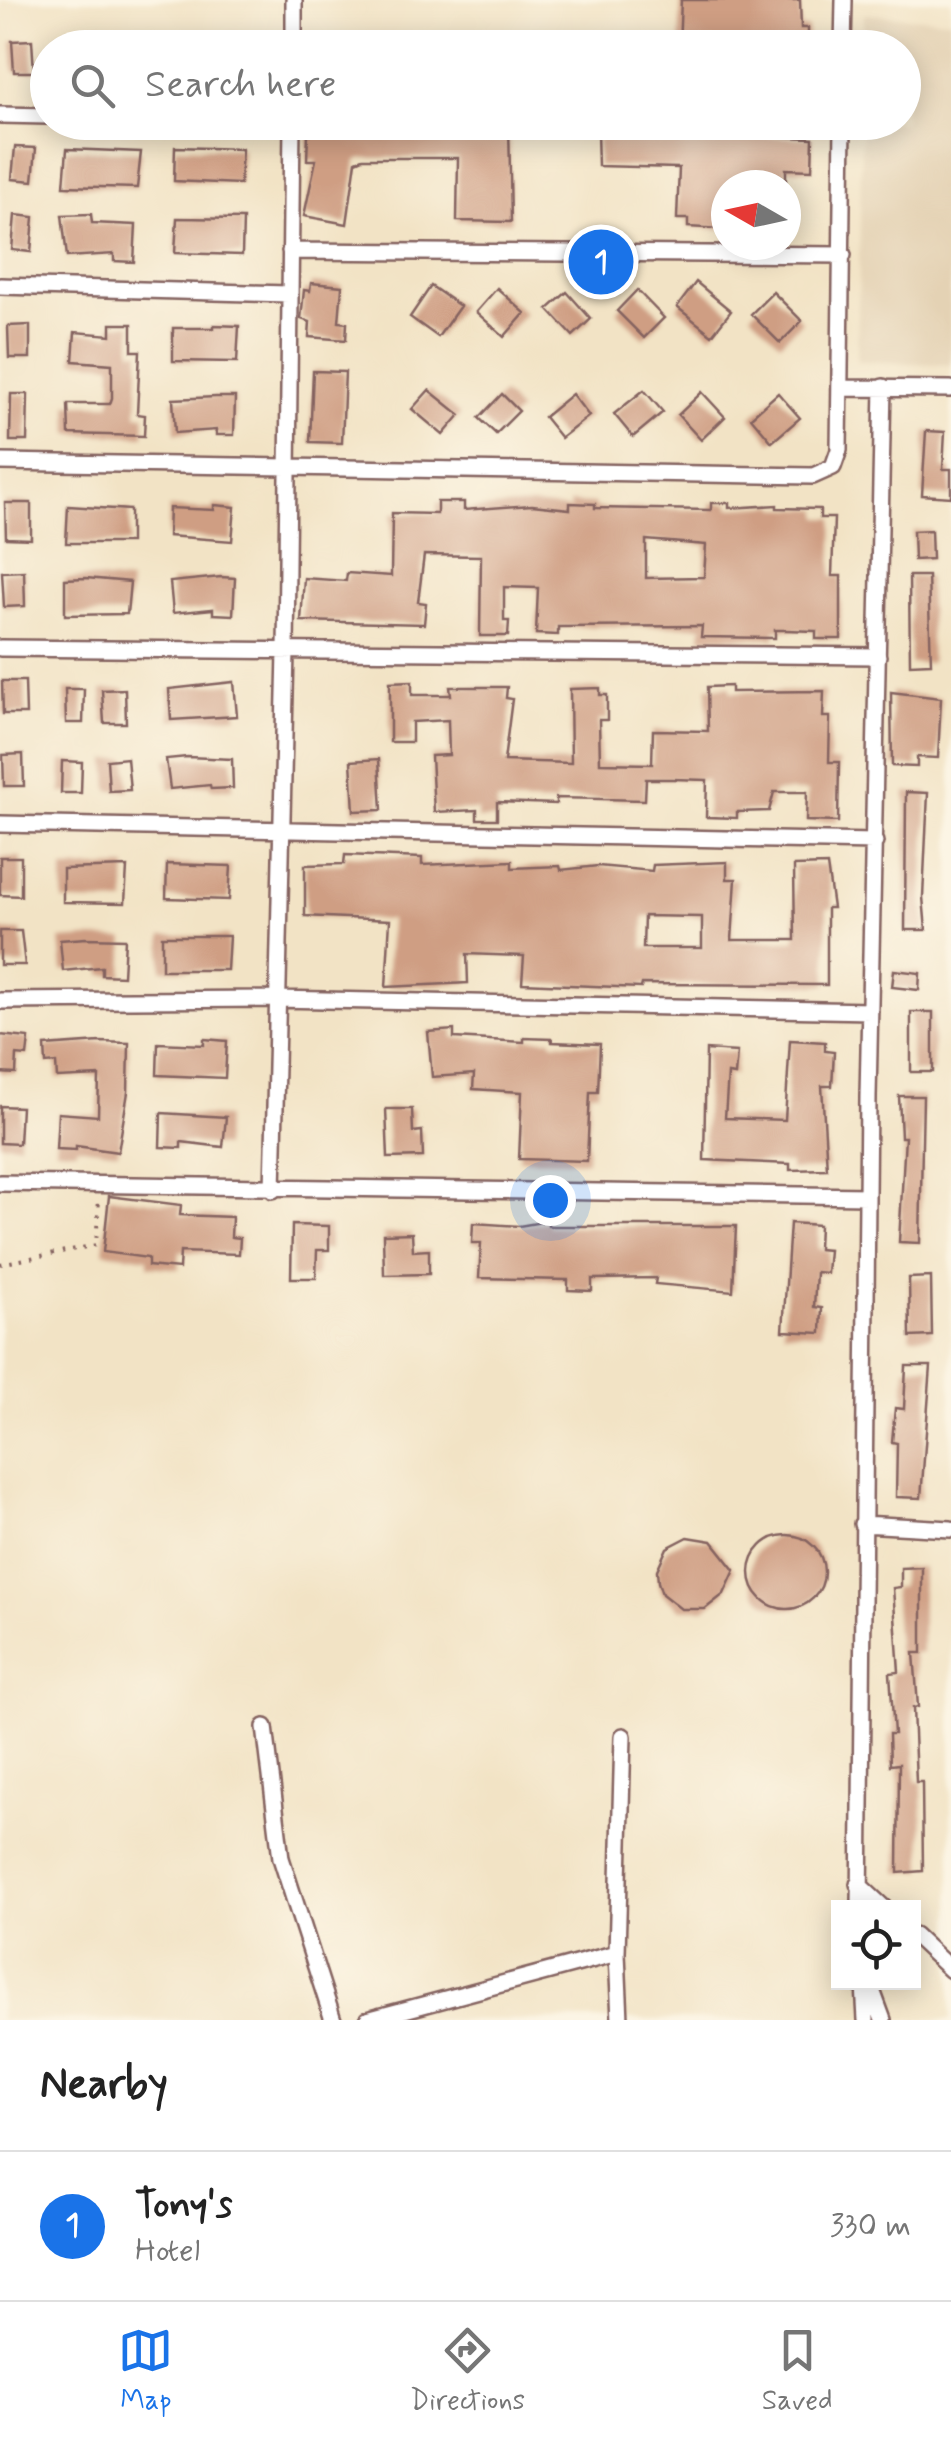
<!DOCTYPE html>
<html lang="en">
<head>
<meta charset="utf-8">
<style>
	:root { --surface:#fff; --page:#f6f6f6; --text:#222; --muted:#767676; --line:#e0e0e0; --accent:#1a73e8 }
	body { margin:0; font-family:Mynerve,sans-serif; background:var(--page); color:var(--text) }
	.controls { position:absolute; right:30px; bottom:30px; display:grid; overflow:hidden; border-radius:0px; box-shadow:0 5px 25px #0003 }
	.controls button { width:90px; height:90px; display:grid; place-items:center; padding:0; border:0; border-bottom:2px solid var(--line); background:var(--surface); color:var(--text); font:50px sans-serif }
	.compass { position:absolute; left:711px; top:170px; width:90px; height:90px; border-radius:50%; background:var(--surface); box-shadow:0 5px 25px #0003; rotate:279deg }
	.you { position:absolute; left:550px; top:1200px; width:35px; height:35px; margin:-25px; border:8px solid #fff; border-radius:50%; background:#1a73e8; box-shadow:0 0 0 15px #1a73e833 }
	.badge { display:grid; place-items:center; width:65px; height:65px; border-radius:50%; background:var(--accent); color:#fff; font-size:32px; font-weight:700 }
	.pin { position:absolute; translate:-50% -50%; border:5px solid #fff; box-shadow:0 2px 10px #0006 }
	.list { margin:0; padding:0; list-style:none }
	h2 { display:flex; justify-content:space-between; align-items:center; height:130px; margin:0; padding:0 40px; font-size:42px }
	h2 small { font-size:32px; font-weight:400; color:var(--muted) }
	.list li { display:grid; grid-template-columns:65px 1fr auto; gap:30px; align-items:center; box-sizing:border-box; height:150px; padding:0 40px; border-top:2px solid var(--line) }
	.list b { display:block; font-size:38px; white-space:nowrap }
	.list p { margin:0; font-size:32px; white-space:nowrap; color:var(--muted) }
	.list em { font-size:32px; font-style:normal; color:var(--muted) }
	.icon { flex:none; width:55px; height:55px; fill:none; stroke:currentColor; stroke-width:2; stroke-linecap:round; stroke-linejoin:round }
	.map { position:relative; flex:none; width:951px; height:2020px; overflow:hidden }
	.search { position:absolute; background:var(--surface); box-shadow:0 5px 25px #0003; left:30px; right:30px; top:30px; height:110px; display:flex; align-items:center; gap:25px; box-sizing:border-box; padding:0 35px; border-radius:55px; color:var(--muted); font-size:38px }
	.sheet { height:280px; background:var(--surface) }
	nav { display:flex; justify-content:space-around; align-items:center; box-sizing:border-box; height:140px; border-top:2px solid var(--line); background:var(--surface); font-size:28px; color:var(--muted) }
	nav a { display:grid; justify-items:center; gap:5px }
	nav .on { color:var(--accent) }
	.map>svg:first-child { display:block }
</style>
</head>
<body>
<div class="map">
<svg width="951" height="2020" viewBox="0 0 951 2020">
	<rect width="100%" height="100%" fill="#fcf5e5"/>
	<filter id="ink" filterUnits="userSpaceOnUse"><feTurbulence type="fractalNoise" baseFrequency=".01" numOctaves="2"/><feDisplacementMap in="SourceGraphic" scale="20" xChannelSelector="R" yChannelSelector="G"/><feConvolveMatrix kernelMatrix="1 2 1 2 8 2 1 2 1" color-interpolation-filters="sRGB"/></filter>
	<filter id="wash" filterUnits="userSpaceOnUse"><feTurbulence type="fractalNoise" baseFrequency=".0048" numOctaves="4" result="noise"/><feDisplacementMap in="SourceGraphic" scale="40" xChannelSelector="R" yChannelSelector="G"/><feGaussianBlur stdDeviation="2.25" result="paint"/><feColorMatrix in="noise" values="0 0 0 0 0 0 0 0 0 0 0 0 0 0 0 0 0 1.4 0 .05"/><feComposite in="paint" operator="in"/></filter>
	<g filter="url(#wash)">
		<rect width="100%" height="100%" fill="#f2e3c5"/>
		<path fill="#e4d2b4" d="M 864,14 L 951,20 L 951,365 L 857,361 L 862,123 L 904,122 L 904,48 L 863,47 Z"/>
		<g id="blocks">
			<path fill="#cf9e83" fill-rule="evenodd" d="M 681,0 L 800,0 L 801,28 L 808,28 L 808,48 L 679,48 Z
				M 32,40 L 34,72 L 14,72 L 12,41 Z
				M 380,123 L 509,125 L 511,222 L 457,221 L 458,158 L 363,158 L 356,161 L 347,224 L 304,216 L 316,160 L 307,160 L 308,134 L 335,134 L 335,129 L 380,130 Z
				M 704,125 L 729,127 L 728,135 L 813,138 L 812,170 L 786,169 L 786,185 L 726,185 L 722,229 L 688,227 L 688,219 L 677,219 L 679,168 L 598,166 L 597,132 L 703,132 Z
				M 15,147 L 36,148 L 33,181 L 12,179 Z
				M 175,147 L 242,149 L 240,184 L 174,181 Z
				M 67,149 L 141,152 L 137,188 L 64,186 Z
				M 91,214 L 92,223 L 136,225 L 134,262 L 114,261 L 114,254 L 67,257 L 62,215 Z
				M 15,215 L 34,217 L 31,252 L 12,250 Z
				M 177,218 L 243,219 L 242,255 L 175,253 Z
				M 696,282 L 731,311 L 712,335 L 677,307 Z
				M 311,283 L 342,286 L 339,322 L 347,323 L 346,340 L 309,337 L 310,322 L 301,319 L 304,290 L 310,291 Z
				M 431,286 L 460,306 L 438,337 L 410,317 Z
				M 497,288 L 525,313 L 504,337 L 476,312 Z
				M 637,290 L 664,318 L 644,338 L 617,311 Z
				M 567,292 L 591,319 L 573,336 L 548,309 Z
				M 773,292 L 802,321 L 780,343 L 751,314 Z
				M 111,324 L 132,324 L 132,351 L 140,351 L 137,414 L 145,415 L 144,436 L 69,434 L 68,404 L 110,404 L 112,398 L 112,364 L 73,361 L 75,332 L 111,335 Z
				M 30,325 L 30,358 L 9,358 L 8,326 Z
				M 214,325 L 239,326 L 237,362 L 173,361 L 173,328 L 214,328 Z
				M 313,371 L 345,372 L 342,443 L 310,442 Z
				M 429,390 L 460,415 L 443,435 L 412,409 Z
				M 644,390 L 663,412 L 633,437 L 614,414 Z
				M 702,392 L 725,417 L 701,440 L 678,415 Z
				M 778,393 L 800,418 L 772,442 L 751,417 Z
				M 11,394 L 28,394 L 27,441 L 10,441 Z
				M 502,394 L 519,411 L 496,434 L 479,418 Z
				M 572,394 L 589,416 L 561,438 L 544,417 Z
				M 216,397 L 235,397 L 234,435 L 216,435 L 216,430 L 175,433 L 173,399 Z
				M 926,431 L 945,432 L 943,469 L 951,469 L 951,497 L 922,495 Z
				M 437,502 L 464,502 L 464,510 L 532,505 L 570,509 L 570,503 L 595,504 L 595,508 L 711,510 L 711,503 L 729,503 L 729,508 L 777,505 L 777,508 L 820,509 L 820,518 L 834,518 L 832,576 L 841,576 L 841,639 L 816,639 L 816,631 L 785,630 L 775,630 L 775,638 L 701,637 L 702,626 L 558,627 L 558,635 L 536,634 L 538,588 L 504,587 L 504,621 L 509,621 L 508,636 L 480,636 L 481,556 L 424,555 L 418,602 L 426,603 L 424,624 L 301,621 L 304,578 L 346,581 L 347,573 L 391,576 L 392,513 L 437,514 ZM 646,540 L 706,545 L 704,577 L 646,578 Z
				M 5,503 L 31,503 L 31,539 L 6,538 Z
				M 214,505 L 235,507 L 232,541 L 168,536 L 169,508 L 214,510 Z
				M 68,506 L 130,510 L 130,543 L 66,543 Z
				M 931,530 L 932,559 L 914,560 L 913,531 Z
				M 24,571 L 25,606 L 4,607 L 2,572 Z
				M 909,576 L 928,576 L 931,663 L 910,664 Z
				M 221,577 L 235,578 L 233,615 L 213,614 L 213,609 L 173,613 L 170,582 Z
				M 86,578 L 130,582 L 127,614 L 65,615 L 65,579 Z
				M 2,681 L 25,681 L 26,714 L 3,714 Z
				M 412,681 L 412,695 L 451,695 L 450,687 L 507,687 L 506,698 L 512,699 L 504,761 L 571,763 L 570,689 L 600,688 L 600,695 L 607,695 L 607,720 L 599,720 L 600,763 L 652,764 L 653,730 L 708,731 L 707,687 L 731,686 L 731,692 L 824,691 L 823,717 L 830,717 L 829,762 L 839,762 L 838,822 L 806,821 L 807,792 L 774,792 L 769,811 L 737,812 L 737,818 L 706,817 L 707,780 L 672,779 L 646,779 L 645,800 L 556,798 L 556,804 L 497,802 L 497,819 L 477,819 L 477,810 L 434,812 L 431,756 L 449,755 L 448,720 L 412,722 L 412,742 L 390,742 L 390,682 Z
				M 234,682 L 237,716 L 171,720 L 169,689 Z
				M 65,689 L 84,689 L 83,723 L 66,723 Z
				M 125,689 L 126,723 L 104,723 L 102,690 Z
				M 891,692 L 941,698 L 938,758 L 917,757 L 917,767 L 892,766 Z
				M 23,754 L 24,786 L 4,786 L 3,755 Z
				M 187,757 L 232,759 L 233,788 L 211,789 L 210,785 L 170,789 L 166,759 Z
				M 127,758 L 130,790 L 109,791 L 107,760 Z
				M 379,759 L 382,810 L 354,811 L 351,761 Z
				M 62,761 L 82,762 L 81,793 L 61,793 Z
				M 906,792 L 928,793 L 923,897 L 926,930 L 905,930 Z
				M 345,855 L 422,858 L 422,865 L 512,861 L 512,868 L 560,866 L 561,870 L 598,866 L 652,871 L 653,865 L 727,862 L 727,879 L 736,879 L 732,940 L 795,940 L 794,866 L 827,865 L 833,908 L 827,908 L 827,985 L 642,984 L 641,988 L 522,983 L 524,956 L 467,954 L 468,983 L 386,987 L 390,920 L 305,916 L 305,865 L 344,864 ZM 644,916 L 702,917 L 702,948 L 643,948 Z
				M 0,857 L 21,857 L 21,896 L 0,895 Z
				M 167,864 L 231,866 L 229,900 L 166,898 Z
				M 127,867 L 125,903 L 63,902 L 63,869 Z
				M 0,931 L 21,931 L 25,965 L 0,965 Z
				M 162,936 L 229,936 L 227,970 L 162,970 Z
				M 86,938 L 125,939 L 123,976 L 102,975 L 102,967 L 63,971 L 60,940 Z
				M 894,970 L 920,973 L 919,990 L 892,987 Z
				M 911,1012 L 933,1012 L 933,1072 L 911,1072 Z
				M 454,1030 L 454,1038 L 524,1042 L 524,1038 L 552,1039 L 552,1042 L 600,1044 L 598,1092 L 590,1092 L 587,1161 L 519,1159 L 522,1092 L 473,1089 L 474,1074 L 432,1077 L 428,1032 Z
				M 0,1035 L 29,1038 L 27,1056 L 17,1055 L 16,1074 L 0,1073 Z
				M 204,1039 L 227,1041 L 225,1078 L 157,1075 L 158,1043 L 204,1045 Z
				M 790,1040 L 825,1042 L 825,1051 L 834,1052 L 832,1086 L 822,1086 L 827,1169 L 790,1170 L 790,1164 L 704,1160 L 706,1050 L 737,1052 L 735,1075 L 728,1074 L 725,1118 L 785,1120 Z
				M 100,1042 L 129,1043 L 128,1092 L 118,1152 L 76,1146 L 76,1150 L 56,1149 L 58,1113 L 98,1116 L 99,1076 L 57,1078 L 56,1063 L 46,1064 L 45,1046 Z
				M 899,1096 L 923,1096 L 920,1243 L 899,1242 L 905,1137 L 901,1137 Z
				M 0,1106 L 21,1107 L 19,1144 L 0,1143 Z
				M 386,1109 L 412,1109 L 413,1132 L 422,1131 L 423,1157 L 388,1158 Z
				M 161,1113 L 226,1117 L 223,1147 L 181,1142 L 181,1148 L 160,1147 Z
				M 109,1196 L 181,1205 L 180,1215 L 232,1217 L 231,1237 L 240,1238 L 239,1254 L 180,1252 L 179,1269 L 148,1266 L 148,1258 L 103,1252 Z
				M 548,1221 L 548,1226 L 736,1226 L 733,1291 L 655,1284 L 656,1278 L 592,1279 L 592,1291 L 568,1290 L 568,1280 L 479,1278 L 481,1243 L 472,1243 L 473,1223 L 519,1226 Z
				M 790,1223 L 819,1225 L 818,1249 L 829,1250 L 827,1273 L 816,1272 L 814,1307 L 822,1308 L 821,1333 L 783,1331 Z
				M 292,1225 L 329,1226 L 329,1250 L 317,1250 L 316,1278 L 291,1278 Z
				M 412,1233 L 413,1251 L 429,1250 L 429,1274 L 384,1275 L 383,1234 Z
				M 931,1277 L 932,1336 L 910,1337 L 909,1278 Z
				M 906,1366 L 931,1366 L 921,1498 L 896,1497 L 897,1443 L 892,1442 L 895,1408 L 904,1409 Z
				M750 1572a37 37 0 1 1 74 0a37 37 0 1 1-74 0Z
				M 688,1537 L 712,1541 L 735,1570 L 724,1594 L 705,1609 L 681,1609 L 662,1594 L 658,1582 L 657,1570 L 667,1548 Z
				M 922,1567 L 922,1653 L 914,1653 L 918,1707 L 913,1708 L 916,1782 L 922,1782 L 923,1871 L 898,1873 L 899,1764 L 890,1765 L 889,1734 L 894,1734 L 890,1673 L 899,1672 L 893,1588 L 901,1587 L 901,1568 Z"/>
		</g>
	</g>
	<g filter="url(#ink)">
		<use href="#blocks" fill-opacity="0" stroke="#856461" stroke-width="2.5"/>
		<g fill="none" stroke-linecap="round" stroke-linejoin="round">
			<defs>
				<path id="street" d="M 294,48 L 294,0
					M 843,48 L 844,0
					M 0,115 L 48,116
					M 290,251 L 843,255
					M 0,286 L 288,294
					M 842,388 L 951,389
					M 0,462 L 813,476 L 833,467 L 839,450 L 843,122
					M 0,648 L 878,656
					M 0,824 L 875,842
					M 0,1001 L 275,999 L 870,1011
					M 0,1183 L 867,1196
					M 273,1190 L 286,652 L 292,122
					M 862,1524 L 951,1529
					M 265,1727 L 281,1858 L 333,2020
					M 858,1884 L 884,1908
					M 860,1908 L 868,1097 L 883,387
					M 914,1935 L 951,1970
					M 869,1982 L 883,2020
					M 864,1984 L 866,2020
					M 367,2020 L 617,1953
					M 620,2020 L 617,1953 L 623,1736"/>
			</defs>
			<use href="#street" stroke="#856461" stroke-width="20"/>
			<path stroke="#856461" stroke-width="4" stroke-dasharray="2.5 8" stroke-linecap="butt" d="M 0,1264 L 96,1245 L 99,1199"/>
			<use href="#street" stroke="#fff" stroke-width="15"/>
		</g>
	</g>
</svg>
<div class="controls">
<button><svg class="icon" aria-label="locate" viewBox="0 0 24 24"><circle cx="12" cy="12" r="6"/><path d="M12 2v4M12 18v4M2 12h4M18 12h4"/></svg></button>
</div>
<svg class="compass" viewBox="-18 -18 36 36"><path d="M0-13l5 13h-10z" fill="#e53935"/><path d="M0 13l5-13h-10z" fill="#767676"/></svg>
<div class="you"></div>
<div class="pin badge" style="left:601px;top:262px">1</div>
<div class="search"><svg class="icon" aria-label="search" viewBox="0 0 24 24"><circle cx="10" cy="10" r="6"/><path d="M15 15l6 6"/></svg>Search here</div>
</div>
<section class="sheet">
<h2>Nearby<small></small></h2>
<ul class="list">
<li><span class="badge">1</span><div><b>Tony's</b><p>Hotel</p></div><em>330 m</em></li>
</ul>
</section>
<nav>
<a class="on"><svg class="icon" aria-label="map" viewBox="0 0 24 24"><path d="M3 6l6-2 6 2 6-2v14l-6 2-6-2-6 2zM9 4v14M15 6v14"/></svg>Map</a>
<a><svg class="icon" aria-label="directions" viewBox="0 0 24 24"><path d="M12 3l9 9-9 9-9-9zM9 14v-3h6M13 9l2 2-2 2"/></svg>Directions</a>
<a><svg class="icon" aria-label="saved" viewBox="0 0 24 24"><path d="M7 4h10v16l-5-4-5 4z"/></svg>Saved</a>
</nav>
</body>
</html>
